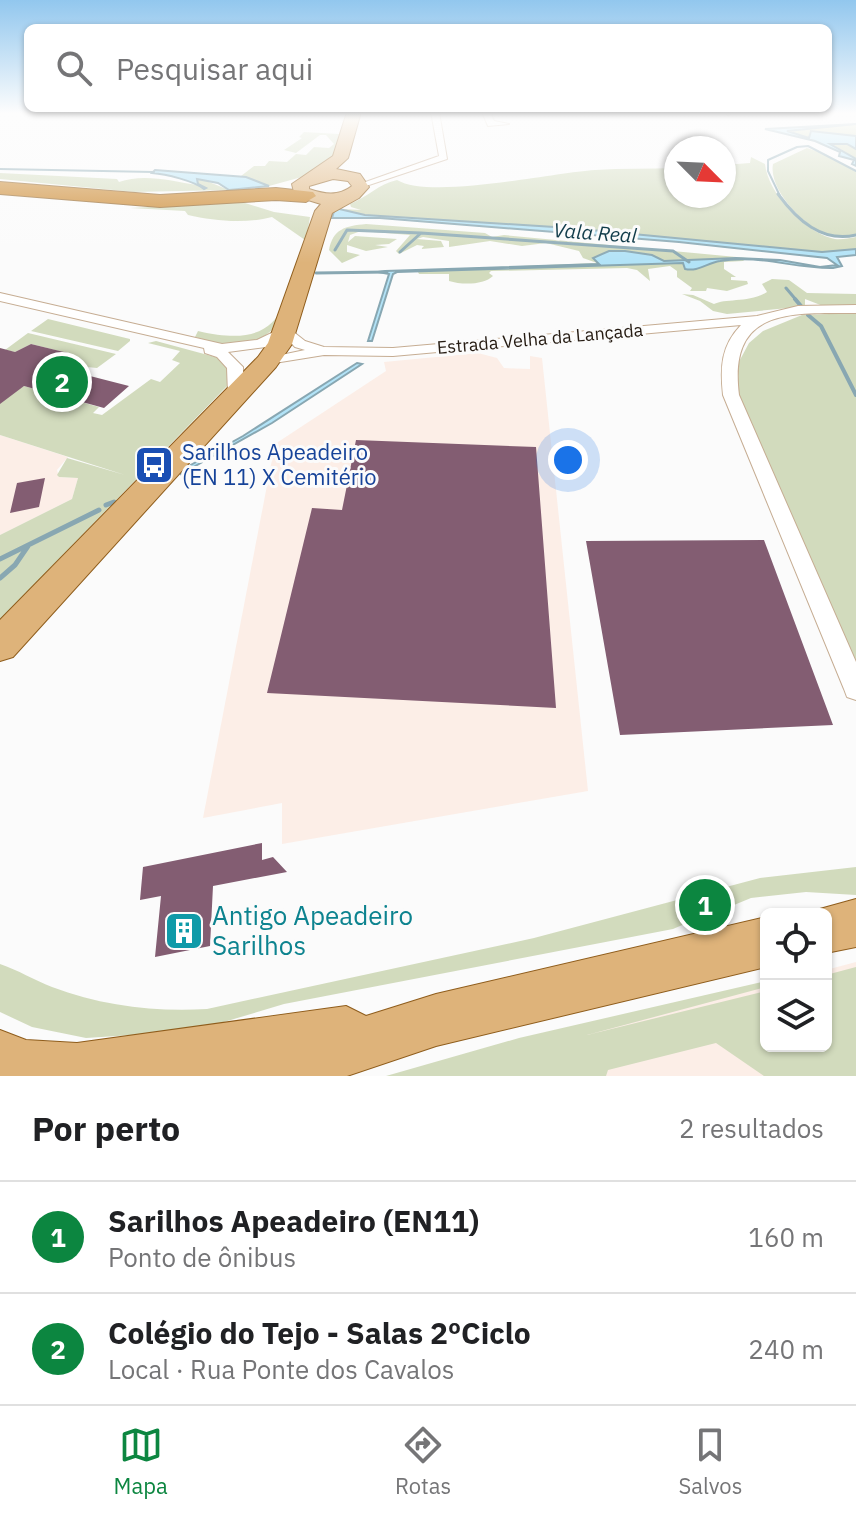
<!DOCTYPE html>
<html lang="pt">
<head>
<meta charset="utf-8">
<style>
	:root { --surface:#fff; --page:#f2f2f2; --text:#202124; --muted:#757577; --line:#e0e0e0; --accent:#0c8640 }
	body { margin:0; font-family:"IBM Plex Sans",sans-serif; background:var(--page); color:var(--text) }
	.controls { position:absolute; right:24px; bottom:24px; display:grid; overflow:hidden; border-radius:12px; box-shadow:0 2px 6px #0004 }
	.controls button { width:72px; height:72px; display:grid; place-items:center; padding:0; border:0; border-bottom:2px solid var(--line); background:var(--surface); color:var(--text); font:40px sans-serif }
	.compass { position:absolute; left:664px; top:136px; width:72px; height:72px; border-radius:50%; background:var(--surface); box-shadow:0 2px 6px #0004; rotate:114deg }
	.you { position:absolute; left:568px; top:460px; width:28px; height:28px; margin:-20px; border:6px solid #fff; border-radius:50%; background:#1a73e8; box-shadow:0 0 0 12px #1a73e833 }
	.badge { display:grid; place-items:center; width:52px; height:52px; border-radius:50%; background:var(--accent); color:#fff; font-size:26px; font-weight:700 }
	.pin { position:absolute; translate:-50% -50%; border:4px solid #fff; box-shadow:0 2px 8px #0006 }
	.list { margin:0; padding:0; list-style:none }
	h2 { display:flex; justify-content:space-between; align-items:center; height:104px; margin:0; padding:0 32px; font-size:34px }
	h2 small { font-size:26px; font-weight:400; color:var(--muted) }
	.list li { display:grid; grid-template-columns:52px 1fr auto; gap:24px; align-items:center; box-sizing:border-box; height:112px; padding:0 32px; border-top:2px solid var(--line) }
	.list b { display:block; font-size:30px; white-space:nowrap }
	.list p { margin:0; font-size:26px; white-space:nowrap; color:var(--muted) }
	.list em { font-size:26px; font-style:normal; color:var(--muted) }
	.icon { flex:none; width:44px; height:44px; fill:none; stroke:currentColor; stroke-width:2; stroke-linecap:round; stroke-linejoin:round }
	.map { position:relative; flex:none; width:856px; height:1076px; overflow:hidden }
	.search { position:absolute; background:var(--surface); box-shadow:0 2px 6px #0004; left:24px; right:24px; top:24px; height:88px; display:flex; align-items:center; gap:20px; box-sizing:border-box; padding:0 28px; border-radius:12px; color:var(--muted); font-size:30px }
	.sheet { height:328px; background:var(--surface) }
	nav { display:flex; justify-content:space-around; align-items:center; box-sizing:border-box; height:112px; border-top:2px solid var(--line); background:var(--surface); font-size:22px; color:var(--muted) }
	nav a { display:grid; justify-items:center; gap:4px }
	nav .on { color:var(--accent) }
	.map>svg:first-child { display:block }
</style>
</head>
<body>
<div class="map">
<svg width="856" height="1076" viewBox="0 0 856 1076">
	<rect width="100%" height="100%" fill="#fbfbfb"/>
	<path fill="#fceee7" d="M 478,353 L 497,358 L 504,368 L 530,369 L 530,356 L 542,358 L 588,791 L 282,844 L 282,803 L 203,818 L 275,444 L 386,371 L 384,362 Z
		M 0,435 L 68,457 L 57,470 L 59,477 L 78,478 L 72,499 L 0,535 Z
		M 856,962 L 856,1076 L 433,1076 L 766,986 L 766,1046 L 826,1046 L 826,970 Z"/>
	<path fill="#d2dbbd" d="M 856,123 L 856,166 L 852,164 L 854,160 L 839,156 L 840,152 L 815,141 L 765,129 L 831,127 Z
		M 304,132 L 339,134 L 333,161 L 309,175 L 269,186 L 241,176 L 254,166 L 265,166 L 269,161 L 287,162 L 296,154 L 306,155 L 314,147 L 329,148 L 334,144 L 326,135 L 320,135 L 296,153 L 284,150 L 302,138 L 299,137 Z
		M 807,148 L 825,154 L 856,172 L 856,234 C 847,236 839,238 830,236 C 806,229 768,190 773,164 Z
		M 751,157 L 765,164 C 768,193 803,230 831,238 C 839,241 848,238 856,237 L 856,249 L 822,252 L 570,228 L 365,215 L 342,209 L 361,210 L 351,207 L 350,204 C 368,197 378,184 397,180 C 431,200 550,173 595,170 C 622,168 649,169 676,168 L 676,196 L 724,196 L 724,165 L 750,163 Z
		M 0,173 L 117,179 L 119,182 C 143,173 173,181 197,185 L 199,178 L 229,190 L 134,192 L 0,179 Z
		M 242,202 L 274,212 L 310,217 C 302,264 298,339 237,345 C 223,346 208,340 195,337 L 198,331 C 283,351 285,307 305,240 L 272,217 C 245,224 214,221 188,215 L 185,211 L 130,208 Z
		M 366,224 L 485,233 L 492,237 L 504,235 L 747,258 L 743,261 L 724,262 L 724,269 L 736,277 L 731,277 L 731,280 L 747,281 L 748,284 L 727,291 L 707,288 L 706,291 L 690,291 L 692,288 L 677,277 L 677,271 L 670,266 L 648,269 L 650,281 L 637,270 L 627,268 L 491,271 L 489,273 L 493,276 C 484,285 462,285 449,281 L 449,274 L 419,274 L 417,270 L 597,263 L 583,258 L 579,251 L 546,243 L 522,246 L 490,241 L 449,247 L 449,241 L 423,237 L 417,239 L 441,241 L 444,247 L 421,249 L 424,246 L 417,245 L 399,254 L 396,251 L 410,235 L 361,231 L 350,235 L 348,242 L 355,236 L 397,239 L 389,244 L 375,245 L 388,247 L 366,251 L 347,245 L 347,252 L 360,255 L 342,263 L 329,250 C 333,229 345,226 366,224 Z
		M 772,279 L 789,280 L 807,293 L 856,294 L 856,305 L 823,306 L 805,299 L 805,306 L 799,307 L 727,314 L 713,311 L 700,301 L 682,294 L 693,295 L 714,304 C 725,298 749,303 767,292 L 762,284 Z
		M 856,313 L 856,674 L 738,397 L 734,371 L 749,343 L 763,331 L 802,315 Z
		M 48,319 L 130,339 L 130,341 L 118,351 L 31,331 Z
		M 28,333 L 116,354 L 97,368 L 87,367 L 77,373 L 51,366 L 67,353 L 31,344 L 15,352 L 5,350 Z
		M 156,341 L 219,358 L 226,365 L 230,383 L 49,569 L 0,628 L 0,535 L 72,499 L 78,478 L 59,477 L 57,475 L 67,458 L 125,475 L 0,435 L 0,399 L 24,386 L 99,407 L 93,413 L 102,415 L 151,379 L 160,382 L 180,363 L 172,360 L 180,351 L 148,343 Z
		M 856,867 L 856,895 L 806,892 L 751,898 L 717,912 L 710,900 L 695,905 L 701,917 L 673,929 L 284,1004 L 194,1031 L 86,1038 L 32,1027 L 0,1012 L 0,964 C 18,970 34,980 52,987 C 102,1006 155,1012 207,1009 L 534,938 L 760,878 Z
		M 856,967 L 856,1076 L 764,1076 L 716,1043 L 608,1070 L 606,1076 L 386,1076 L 519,1038 L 766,981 L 766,987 L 587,1035 L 766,991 L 766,1046 L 826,1046 L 826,975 Z"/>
	<path fill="#b2e3f7" stroke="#88a7b2" stroke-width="2" d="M 856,124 L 787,131 L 809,138 L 811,131 L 856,136 L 856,149 L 847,144 L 830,144 L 856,159 L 856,166 L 852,164 L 854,160 L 839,156 L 840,152 L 815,141 L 765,129 Z
		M 155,170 L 246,177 L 269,186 L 229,190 L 218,183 L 197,179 L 198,184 L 206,188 L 204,189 C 194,181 166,174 152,173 Z
		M 335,208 L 365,215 L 570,228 L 822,252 L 856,249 L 856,255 L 837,257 L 842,266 L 833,268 C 796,269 758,254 720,261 C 707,263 698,272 685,269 L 683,263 L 397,272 L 393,274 L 372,341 L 368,341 L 389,274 L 378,272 L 385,271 L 599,264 L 593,258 L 609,251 L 625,251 L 652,255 L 664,261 L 736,258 L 780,260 L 820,267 L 837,265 L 827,258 L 679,242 L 380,218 L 332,218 Z
		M 357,363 L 362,364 L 272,423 L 181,474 L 180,471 L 243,436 Z"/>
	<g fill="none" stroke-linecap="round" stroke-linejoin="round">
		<path stroke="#88a7b2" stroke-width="2" d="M 0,169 L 154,172
			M 780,196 L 768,171 L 768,160 L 797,147 L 808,146 L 856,171"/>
		<path stroke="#88a7b2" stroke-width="3" d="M 778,194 C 797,220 822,243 856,235
			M 335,250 L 347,230 L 421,233
			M 400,252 L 421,233 L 673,251 L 689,262
			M 316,273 L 387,272
			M 786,288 L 797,301"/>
		<path stroke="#88a7b2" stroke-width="4" d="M 795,299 L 801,306
			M 808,315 L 821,326 L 856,395"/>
		<path stroke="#88a7b2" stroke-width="5" d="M 106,505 L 114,502
			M 0,559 L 99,510
			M 0,578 L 15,565 L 28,546"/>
	</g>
	<path fill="#835d72" d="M 31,344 L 68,353 L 51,366 L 129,386 L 104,408 L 24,386 L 0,404 L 0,348 L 15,352 Z
		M 356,440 L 536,447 L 556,708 L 267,693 L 312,508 L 342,510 Z
		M 45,478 L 39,507 L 10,513 L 17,483 Z
		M 764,540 L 833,725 L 620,735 L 586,541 Z
		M 262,843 L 262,860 L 273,857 L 287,872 L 213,886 L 210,946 L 155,957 L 161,896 L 140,900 L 143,867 Z"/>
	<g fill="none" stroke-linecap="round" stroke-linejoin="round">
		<defs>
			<path id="minor" d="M 431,112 L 439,112 L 447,159 L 357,189 L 357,185 L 439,156 Z
				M 482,112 L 490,112 L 494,121 L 509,124 L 488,126 Z
				M 724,112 L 734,112 L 728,115 Z
				M 0,293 L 222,344 L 257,340 L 286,326 L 305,341 L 324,347 L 393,348 L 757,316 L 798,306 L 856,305 L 856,313 C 789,313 728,308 739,395 L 856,662 L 856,700 L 847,697 L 844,689 L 723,395 C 720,367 721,346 741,325 L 393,356 L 324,355 L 262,365 L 262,359 L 305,350 L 295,347 L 285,337 L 266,347 L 228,352 L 243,367 L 244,393 L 236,398 L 228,393 L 227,368 L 217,357 L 205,353 L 204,348 L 0,301 Z"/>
			<path id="primary" d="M 347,112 L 361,112 L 348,158 L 336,169 L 360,174 L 369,187 L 359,198 L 332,213 L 292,344 L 276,367 L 13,657 L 0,661 L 0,620 L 258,357 L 268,343 L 315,211 L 321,204 L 295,196 L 292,184 L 333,156 ZM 333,179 L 348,181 L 352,186 C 338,197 324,194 309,189 L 309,186 Z
				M 856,899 L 856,947 L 826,953 L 826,914 L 808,914 L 809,912 Z
				M 766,917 L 766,967 L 436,1046 L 347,1076 L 0,1076 L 0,1030 L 26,1040 L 77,1043 L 346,1006 L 366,1016 L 436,994 Z"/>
			<path id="motorway" d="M 0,182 L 160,195 L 276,188 L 313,192 L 316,196 L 306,202 L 276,200 L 160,207 L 0,194 Z"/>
		</defs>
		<use href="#minor" stroke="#c6ad93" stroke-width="2"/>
		<use href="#primary" stroke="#8f5d1c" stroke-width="2"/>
		<use href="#motorway" stroke="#8f5d1c" stroke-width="2"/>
		<use href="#minor" fill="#fff" fill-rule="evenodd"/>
		<use href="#primary" fill="#deb37a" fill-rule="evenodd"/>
		<use href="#motorway" fill="#c88122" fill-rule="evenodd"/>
	</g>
	<linearGradient id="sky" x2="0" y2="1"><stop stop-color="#92c7ee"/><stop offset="0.43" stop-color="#fdfdfd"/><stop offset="1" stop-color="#fdfdfd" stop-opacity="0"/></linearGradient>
	<rect width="856" height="263" fill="url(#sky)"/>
	<defs>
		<symbol id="bus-square" viewBox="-11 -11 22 22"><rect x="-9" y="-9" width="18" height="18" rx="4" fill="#1a4fb4" stroke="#fbfbfb"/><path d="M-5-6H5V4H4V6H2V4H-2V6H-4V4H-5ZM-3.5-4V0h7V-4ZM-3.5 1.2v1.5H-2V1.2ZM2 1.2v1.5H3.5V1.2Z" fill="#fff"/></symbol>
		<symbol id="building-square" viewBox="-11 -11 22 22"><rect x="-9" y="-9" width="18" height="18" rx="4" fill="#0f9aa8" stroke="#fbfbfb"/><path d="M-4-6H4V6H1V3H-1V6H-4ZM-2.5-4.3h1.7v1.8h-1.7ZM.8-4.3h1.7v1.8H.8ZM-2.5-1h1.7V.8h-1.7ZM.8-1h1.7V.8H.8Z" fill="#fff"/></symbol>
	</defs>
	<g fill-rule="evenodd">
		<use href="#bus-square" x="132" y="443" width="44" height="44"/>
		<use href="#building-square" x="162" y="909" width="44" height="44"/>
	</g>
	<g text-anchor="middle" stroke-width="6" stroke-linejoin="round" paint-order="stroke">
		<g font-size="18" fill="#251b12" stroke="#fbfbfb">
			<text transform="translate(540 339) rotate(-5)" y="6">Estrada Velha da Lançada</text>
		</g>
		<g font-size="20" font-style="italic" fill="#113c4a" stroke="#fbfbfb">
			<text transform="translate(595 233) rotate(4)" y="7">Vala Real</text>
		</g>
		<g font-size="22" fill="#164399" stroke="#fbfbfb" text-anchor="start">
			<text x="182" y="460">Sarilhos Apeadeiro<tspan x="182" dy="25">(EN 11) X Cemitério</tspan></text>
		</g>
		<g font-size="26" fill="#0d838f" stroke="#fbfbfb" text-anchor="start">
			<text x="212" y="925">Antigo Apeadeiro<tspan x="212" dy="30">Sarilhos</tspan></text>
		</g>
	</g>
</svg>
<div class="controls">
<button><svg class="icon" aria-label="locate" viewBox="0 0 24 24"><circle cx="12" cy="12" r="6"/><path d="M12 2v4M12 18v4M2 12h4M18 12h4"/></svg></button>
<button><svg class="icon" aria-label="layers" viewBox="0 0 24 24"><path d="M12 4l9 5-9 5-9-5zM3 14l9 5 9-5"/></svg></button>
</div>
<svg class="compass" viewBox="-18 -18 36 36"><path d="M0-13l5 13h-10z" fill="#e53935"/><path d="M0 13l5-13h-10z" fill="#757577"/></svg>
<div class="you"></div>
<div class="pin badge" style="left:705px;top:905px">1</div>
<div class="pin badge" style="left:62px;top:382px">2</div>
<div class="search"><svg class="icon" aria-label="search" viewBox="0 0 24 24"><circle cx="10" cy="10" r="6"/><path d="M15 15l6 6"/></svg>Pesquisar aqui</div>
</div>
<section class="sheet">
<h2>Por perto<small>2 resultados</small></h2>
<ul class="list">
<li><span class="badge">1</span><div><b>Sarilhos Apeadeiro (EN11)</b><p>Ponto de ônibus</p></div><em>160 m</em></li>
<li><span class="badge">2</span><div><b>Colégio do Tejo - Salas 2ºCiclo</b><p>Local · Rua Ponte dos Cavalos</p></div><em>240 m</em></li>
</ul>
</section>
<nav>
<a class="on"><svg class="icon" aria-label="map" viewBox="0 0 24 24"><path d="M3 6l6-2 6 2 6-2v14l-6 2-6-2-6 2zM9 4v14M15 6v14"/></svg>Mapa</a>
<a><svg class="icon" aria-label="directions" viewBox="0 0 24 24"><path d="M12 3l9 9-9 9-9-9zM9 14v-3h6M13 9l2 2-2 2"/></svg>Rotas</a>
<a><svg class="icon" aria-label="saved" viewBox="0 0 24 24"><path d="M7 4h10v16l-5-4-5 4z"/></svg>Salvos</a>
</nav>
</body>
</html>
